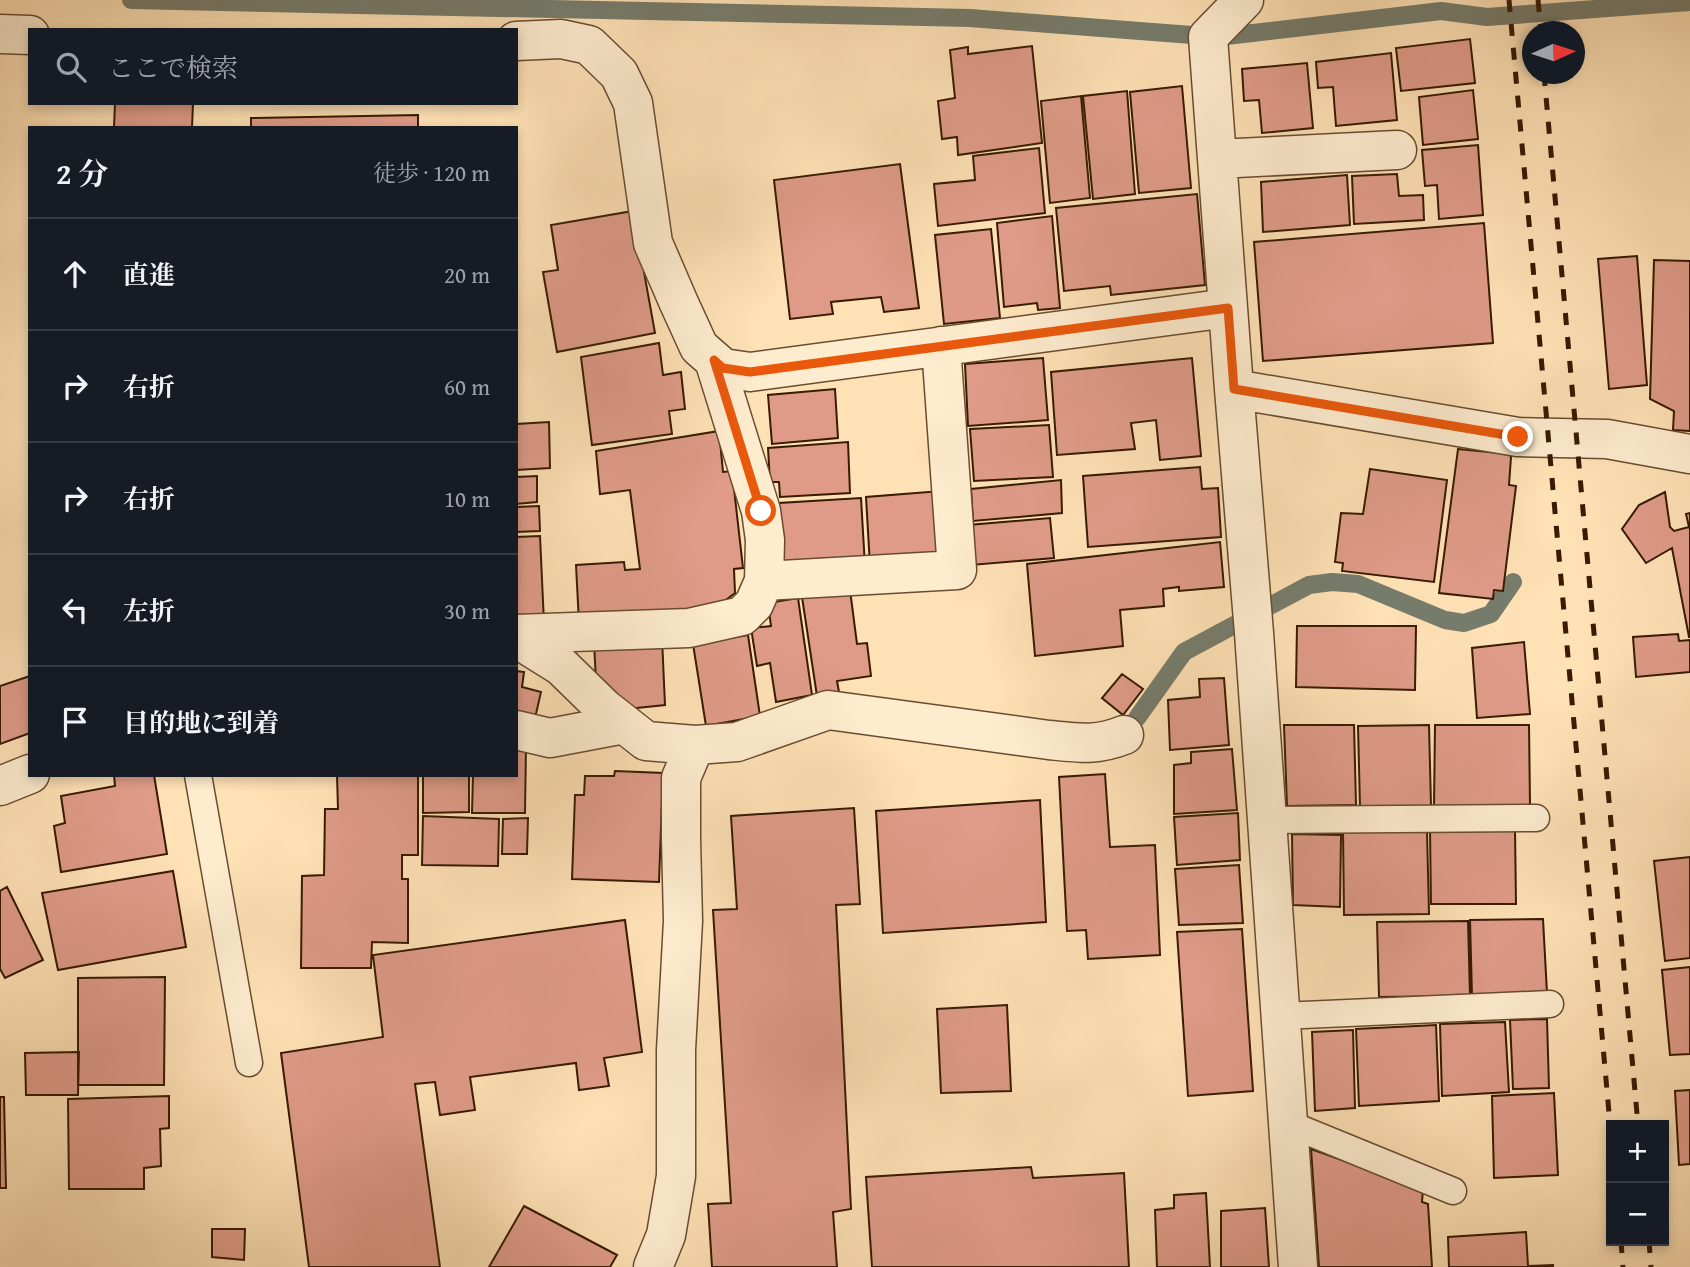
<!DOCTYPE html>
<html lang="ja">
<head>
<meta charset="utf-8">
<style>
	:root { --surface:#171b24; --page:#20242c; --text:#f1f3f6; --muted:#9ea1a6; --line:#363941 }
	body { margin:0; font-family:"Gentium Book Plus","Noto Serif JP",serif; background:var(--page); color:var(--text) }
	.controls { position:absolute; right:21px; bottom:21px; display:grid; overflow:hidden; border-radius:0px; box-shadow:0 4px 10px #0003 }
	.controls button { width:63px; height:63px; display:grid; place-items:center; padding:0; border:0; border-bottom:2px solid var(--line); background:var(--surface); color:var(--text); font:35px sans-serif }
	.compass { position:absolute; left:1522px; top:21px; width:63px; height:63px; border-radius:50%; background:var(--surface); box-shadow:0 4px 10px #0003; rotate:87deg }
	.stop { position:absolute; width:21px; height:21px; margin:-16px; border:5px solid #ea580c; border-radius:50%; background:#fff }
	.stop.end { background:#ea580c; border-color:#fff; box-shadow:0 2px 7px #0008 }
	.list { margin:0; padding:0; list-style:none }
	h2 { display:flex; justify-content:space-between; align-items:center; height:91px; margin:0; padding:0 28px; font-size:30px }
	h2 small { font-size:23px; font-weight:400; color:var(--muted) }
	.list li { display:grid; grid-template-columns:46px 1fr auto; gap:21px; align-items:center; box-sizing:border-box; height:112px; padding:0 28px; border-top:2px solid var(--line) }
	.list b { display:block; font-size:26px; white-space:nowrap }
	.list em { font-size:23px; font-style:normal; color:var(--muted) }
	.icon { flex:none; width:38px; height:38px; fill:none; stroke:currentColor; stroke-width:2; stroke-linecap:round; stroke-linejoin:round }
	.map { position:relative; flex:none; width:1690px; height:1267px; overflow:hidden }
	.search { position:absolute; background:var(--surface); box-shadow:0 4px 10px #0003; left:28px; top:28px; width:490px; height:77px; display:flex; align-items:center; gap:18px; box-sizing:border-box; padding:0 24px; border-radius:0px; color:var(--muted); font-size:26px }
	.panel { position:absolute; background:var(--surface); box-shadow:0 4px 10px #0003; left:28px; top:126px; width:490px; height:651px; border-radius:0px }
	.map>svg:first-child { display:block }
</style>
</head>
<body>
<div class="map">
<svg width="1690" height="1267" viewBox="0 0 1690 1267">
	<rect width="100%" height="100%" fill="#fee1b5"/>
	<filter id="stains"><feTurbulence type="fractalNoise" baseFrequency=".00286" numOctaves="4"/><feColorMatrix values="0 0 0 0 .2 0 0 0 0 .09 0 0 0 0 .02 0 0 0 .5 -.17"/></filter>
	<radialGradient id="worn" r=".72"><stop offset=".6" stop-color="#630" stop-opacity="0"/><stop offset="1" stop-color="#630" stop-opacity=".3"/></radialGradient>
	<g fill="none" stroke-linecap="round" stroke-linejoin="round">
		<path stroke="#767c6c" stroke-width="18" d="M 131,0 L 970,18 L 1218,37 L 1441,11 L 1487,17 L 1690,2
			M 1137,718 L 1184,652 L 1309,585 L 1332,582 L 1358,584 L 1445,620 L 1464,623 L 1491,614 L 1513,582"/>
	</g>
	<path fill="#df9b88" stroke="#371b03" stroke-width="2" d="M 1470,39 L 1475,83 L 1401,91 L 1396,48 Z
		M 1032,46 L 1042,143 L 958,155 L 957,137 L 942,139 L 938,101 L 955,98 L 950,50 L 968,47 L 968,54 Z
		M 1391,53 L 1397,120 L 1336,126 L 1333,87 L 1318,88 L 1316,62 Z
		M 1307,63 L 1313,128 L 1262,133 L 1259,100 L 1244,101 L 1242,69 Z
		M 1182,86 L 1191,188 L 1139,193 L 1130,92 Z
		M 1473,90 L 1478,139 L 1423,145 L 1419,97 Z
		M 1127,91 L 1135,194 L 1093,199 L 1083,96 Z
		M 1081,96 L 1090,198 L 1050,203 L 1041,101 Z
		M 115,103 L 193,103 L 192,128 L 114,128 Z
		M 418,115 L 418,128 L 251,128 L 251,118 Z
		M 1478,145 L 1483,215 L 1439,219 L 1437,185 L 1425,186 L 1422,150 Z
		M 1039,148 L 1045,213 L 938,226 L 934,184 L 975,180 L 973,156 Z
		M 900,164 L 919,308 L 884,312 L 881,297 L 831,302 L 833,314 L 790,319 L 774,180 Z
		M 1397,174 L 1399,196 L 1423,195 L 1424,220 L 1354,224 L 1352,176 Z
		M 1347,175 L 1350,225 L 1263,232 L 1261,182 Z
		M 1197,194 L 1205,285 L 1111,295 L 1110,286 L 1064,291 L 1056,208 Z
		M 633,211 L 655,333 L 557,352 L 543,272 L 558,270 L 551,225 Z
		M 1052,216 L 1060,308 L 1038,310 L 1037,303 L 1004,307 L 997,223 Z
		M 1484,223 L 1493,343 L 1263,361 L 1254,242 Z
		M 991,229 L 1000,318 L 944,324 L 935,235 Z
		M 1637,256 L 1647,385 L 1609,389 L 1598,259 Z
		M 1654,260 L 1690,261 L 1690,431 L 1673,430 L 1674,411 L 1650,399 Z
		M 659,343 L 663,375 L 681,372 L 685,409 L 669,411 L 672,434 L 592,445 L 581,357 Z
		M 1043,358 L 1048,420 L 968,426 L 965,364 Z
		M 1192,358 L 1201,456 L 1160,460 L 1156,420 L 1131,423 L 1135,449 L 1057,455 L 1051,372 Z
		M 835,389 L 838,438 L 772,444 L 768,395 Z
		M 549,422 L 550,468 L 516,470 L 516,424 Z
		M 1049,425 L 1053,477 L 974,481 L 970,429 Z
		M 719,431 L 723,472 L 732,471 L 743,568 L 734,569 L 735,593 L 711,611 L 579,623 L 576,565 L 624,562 L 625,570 L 640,569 L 630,490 L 600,494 L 596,451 Z
		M 848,442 L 850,493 L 780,497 L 779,482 L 770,482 L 768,448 Z
		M 1458,449 L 1509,454 L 1511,457 L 1509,485 L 1516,486 L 1503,591 L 1494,590 L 1493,599 L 1439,593 Z
		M 1200,467 L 1202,489 L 1218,488 L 1221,537 L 1088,547 L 1083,476 Z
		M 1370,469 L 1447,480 L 1434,582 L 1342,571 L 1343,563 L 1335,562 L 1341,513 L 1363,514 Z
		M 537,476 L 537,502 L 516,504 L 516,477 Z
		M 1061,480 L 1062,513 L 973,521 L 971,489 Z
		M 941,491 L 946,562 L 870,566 L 866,497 Z
		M 1665,492 L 1670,527 L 1674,531 L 1689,527 L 1686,514 L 1690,513 L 1690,637 L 1689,637 L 1672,548 L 1646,563 L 1622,529 L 1639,505 Z
		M 861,498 L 865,566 L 783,571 L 779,503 Z
		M 539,506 L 540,531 L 516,532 L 516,507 Z
		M 1050,518 L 1054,558 L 971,565 L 968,525 Z
		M 540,536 L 544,623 L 516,624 L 516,537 Z
		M 1220,542 L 1224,587 L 1179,591 L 1179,587 L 1163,589 L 1164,606 L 1120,610 L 1123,646 L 1035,656 L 1027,564 Z
		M 850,590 L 857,644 L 867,643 L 871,676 L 837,681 L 839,692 L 817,696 L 802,597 Z
		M 798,598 L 812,695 L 776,702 L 770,663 L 757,666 L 751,628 L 771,626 L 768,603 Z
		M 1297,626 L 1416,626 L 1415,690 L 1296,687 Z
		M 1678,634 L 1679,641 L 1690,640 L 1690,672 L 1636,677 L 1633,637 Z
		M 748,635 L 760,716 L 706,726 L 693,644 Z
		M 662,638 L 665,705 L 627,709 L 596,681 L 594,643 Z
		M 1524,642 L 1530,714 L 1477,718 L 1472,648 Z
		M 516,671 L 524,672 L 522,687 L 541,692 L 533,727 L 516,723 Z
		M 1122,674 L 1143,689 L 1123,715 L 1102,698 Z
		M 30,676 L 30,733 L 0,744 L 0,686 Z
		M 1224,678 L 1229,745 L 1170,750 L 1168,700 L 1200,697 L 1199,679 Z
		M 1284,725 L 1354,725 L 1356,805 L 1287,806 Z
		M 1429,725 L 1431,806 L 1360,807 L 1358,726 Z
		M 1435,725 L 1529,725 L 1530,805 L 1434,806 Z
		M 516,745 L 526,746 L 525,813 L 472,813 L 473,775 L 516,775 Z
		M 1232,749 L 1237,810 L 1174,814 L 1174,765 L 1191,763 L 1191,752 Z
		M 615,771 L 663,773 L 659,882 L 572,879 L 575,795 L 584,795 L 585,776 L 614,776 Z
		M 1105,774 L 1110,847 L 1155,845 L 1160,955 L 1088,959 L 1086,930 L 1067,931 L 1059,777 Z
		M 114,775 L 154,775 L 167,854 L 61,872 L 54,826 L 65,823 L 61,796 L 115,786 Z
		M 337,775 L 418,775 L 418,855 L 402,855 L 402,879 L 408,879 L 408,943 L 372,942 L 371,968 L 301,968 L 302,876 L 324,875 L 325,809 L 338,809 Z
		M 423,775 L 469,775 L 469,812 L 423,813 Z
		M 1040,800 L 1046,922 L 883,933 L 876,811 Z
		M 854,808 L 860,904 L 836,905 L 851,1209 L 833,1212 L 837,1267 L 712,1267 L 708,1204 L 731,1203 L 713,910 L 737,909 L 731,816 Z
		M 1238,813 L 1240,860 L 1177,865 L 1174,817 Z
		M 423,816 L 499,819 L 498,866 L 422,865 Z
		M 528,818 L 527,854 L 502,854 L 503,819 Z
		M 1515,829 L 1516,904 L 1431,904 L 1430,830 Z
		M 1343,831 L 1427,831 L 1429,914 L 1344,915 Z
		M 1292,834 L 1341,835 L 1340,907 L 1293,905 Z
		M 1690,857 L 1690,958 L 1665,961 L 1654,861 Z
		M 1239,865 L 1243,923 L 1179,925 L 1175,869 Z
		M 173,871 L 186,947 L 58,970 L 42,893 Z
		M 7,887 L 43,960 L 5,978 L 0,969 L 0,891 Z
		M 1543,919 L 1547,993 L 1472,996 L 1470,920 Z
		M 625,920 L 642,1052 L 604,1058 L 609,1086 L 579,1090 L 576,1063 L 470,1077 L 475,1110 L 440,1115 L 435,1082 L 415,1084 L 440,1267 L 309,1267 L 281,1053 L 383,1037 L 373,955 Z
		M 1468,921 L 1470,996 L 1379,997 L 1377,922 Z
		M 1242,929 L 1253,1091 L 1188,1096 L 1177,932 Z
		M 1690,967 L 1690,1054 L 1670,1055 L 1662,970 Z
		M 165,977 L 164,1085 L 78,1085 L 78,978 Z
		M 1007,1005 L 1011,1091 L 941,1093 L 937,1009 Z
		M 1547,1019 L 1549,1088 L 1513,1089 L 1510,1020 Z
		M 1505,1022 L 1509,1092 L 1442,1096 L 1440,1024 Z
		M 1436,1025 L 1439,1101 L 1359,1106 L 1356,1029 Z
		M 1353,1030 L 1355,1108 L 1315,1111 L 1312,1032 Z
		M 79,1052 L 78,1095 L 26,1095 L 25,1053 Z
		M 1690,1090 L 1690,1164 L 1679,1165 L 1675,1091 Z
		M 1554,1093 L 1558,1175 L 1494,1178 L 1492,1096 Z
		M 169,1096 L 169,1128 L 160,1129 L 161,1166 L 144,1168 L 144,1189 L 69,1189 L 68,1099 Z
		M 0,1097 L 4,1097 L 6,1188 L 0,1188 Z
		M 1311,1149 L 1423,1189 L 1422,1202 L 1428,1204 L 1432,1267 L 1319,1267 Z
		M 1031,1167 L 1033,1178 L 1124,1173 L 1129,1267 L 872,1267 L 866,1177 Z
		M 1206,1193 L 1210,1267 L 1157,1267 L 1155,1210 L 1174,1208 L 1174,1195 Z
		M 524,1206 L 617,1255 L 610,1267 L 489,1267 Z
		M 1265,1208 L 1269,1267 L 1221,1267 L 1221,1211 Z
		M 212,1229 L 245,1229 L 244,1260 L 212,1257 Z
		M 1526,1232 L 1528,1266 L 1553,1265 L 1553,1267 L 1449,1267 L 1448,1237 Z"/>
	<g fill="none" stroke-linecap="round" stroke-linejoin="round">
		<defs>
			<path id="lane" d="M 198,775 L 249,1063
				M 1268,820 L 1536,818
				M 1281,1016 L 1550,1004
				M 1289,1124 L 1453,1191"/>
			<path id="street" d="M 1244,0 L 1208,37 L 1234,389 L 1254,633 L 1298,1267
				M 0,34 L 30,35
				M 516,41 L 561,39 L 589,45 L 619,74 L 633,103 L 653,243 L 678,301 L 699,347 L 723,368 L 750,372 L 1228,308
				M 1217,159 L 1397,150
				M 1234,389 L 1518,437 L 1607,439 L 1690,454
				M 764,581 L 957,570 L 941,346
				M 516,634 L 689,628 L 742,616 L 754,604 L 764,581 L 765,540 L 761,511 L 714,360
				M 516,638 L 561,666 L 604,708 L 646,741 L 695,745 L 737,742 L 828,710 L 1049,740 C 1079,743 1096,746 1124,735
				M 516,730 L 550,738 L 624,724
				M 0,786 L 30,774
				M 653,1267 L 666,1235 L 676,1176 L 676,1050 L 683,921 L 681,838 L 681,778 L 695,745"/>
		</defs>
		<use href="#lane" stroke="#694c30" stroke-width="29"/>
		<use href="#street" stroke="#694c30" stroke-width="41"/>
		<use href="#lane" stroke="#feeccf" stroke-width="26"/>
		<use href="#street" stroke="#feeccf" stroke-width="38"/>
		<path stroke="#371b03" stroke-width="5" stroke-dasharray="12 12" stroke-linecap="butt" d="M 1509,0 L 1611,1135
			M 1538,0 L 1541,32
			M 1544,74 L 1638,1125
			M 1621,1241 L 1623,1267
			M 1649,1241 L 1651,1267"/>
	</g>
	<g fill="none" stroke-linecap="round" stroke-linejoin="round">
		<path stroke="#ea580c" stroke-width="9" d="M 761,511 L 714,360 L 723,368 L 750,372 L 1228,308 L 1234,389 L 1518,437"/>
	</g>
	<rect width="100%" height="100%" filter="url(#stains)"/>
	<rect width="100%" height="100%" fill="url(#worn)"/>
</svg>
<div class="controls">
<button>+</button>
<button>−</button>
</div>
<svg class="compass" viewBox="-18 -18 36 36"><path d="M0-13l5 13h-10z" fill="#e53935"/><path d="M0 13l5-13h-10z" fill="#9ea1a6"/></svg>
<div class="stop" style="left:761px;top:511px"></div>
<div class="stop end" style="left:1518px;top:437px"></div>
<div class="search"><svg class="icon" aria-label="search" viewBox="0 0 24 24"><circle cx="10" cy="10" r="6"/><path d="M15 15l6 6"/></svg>ここで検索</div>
<section class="panel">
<h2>2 分<small>徒歩 · 120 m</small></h2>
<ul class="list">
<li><svg class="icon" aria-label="ahead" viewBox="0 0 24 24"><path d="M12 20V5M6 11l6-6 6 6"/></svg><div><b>直進</b></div><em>20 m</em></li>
<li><svg class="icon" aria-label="right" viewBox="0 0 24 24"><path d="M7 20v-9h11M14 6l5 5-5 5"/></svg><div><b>右折</b></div><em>60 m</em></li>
<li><svg class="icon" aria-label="right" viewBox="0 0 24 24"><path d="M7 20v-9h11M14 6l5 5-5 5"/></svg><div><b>右折</b></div><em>10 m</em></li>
<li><svg class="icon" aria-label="left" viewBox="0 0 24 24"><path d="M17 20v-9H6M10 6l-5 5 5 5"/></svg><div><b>左折</b></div><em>30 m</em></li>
<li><svg class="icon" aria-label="arrive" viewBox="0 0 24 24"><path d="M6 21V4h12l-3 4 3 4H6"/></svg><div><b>目的地に到着</b></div></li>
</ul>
</section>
</div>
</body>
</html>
